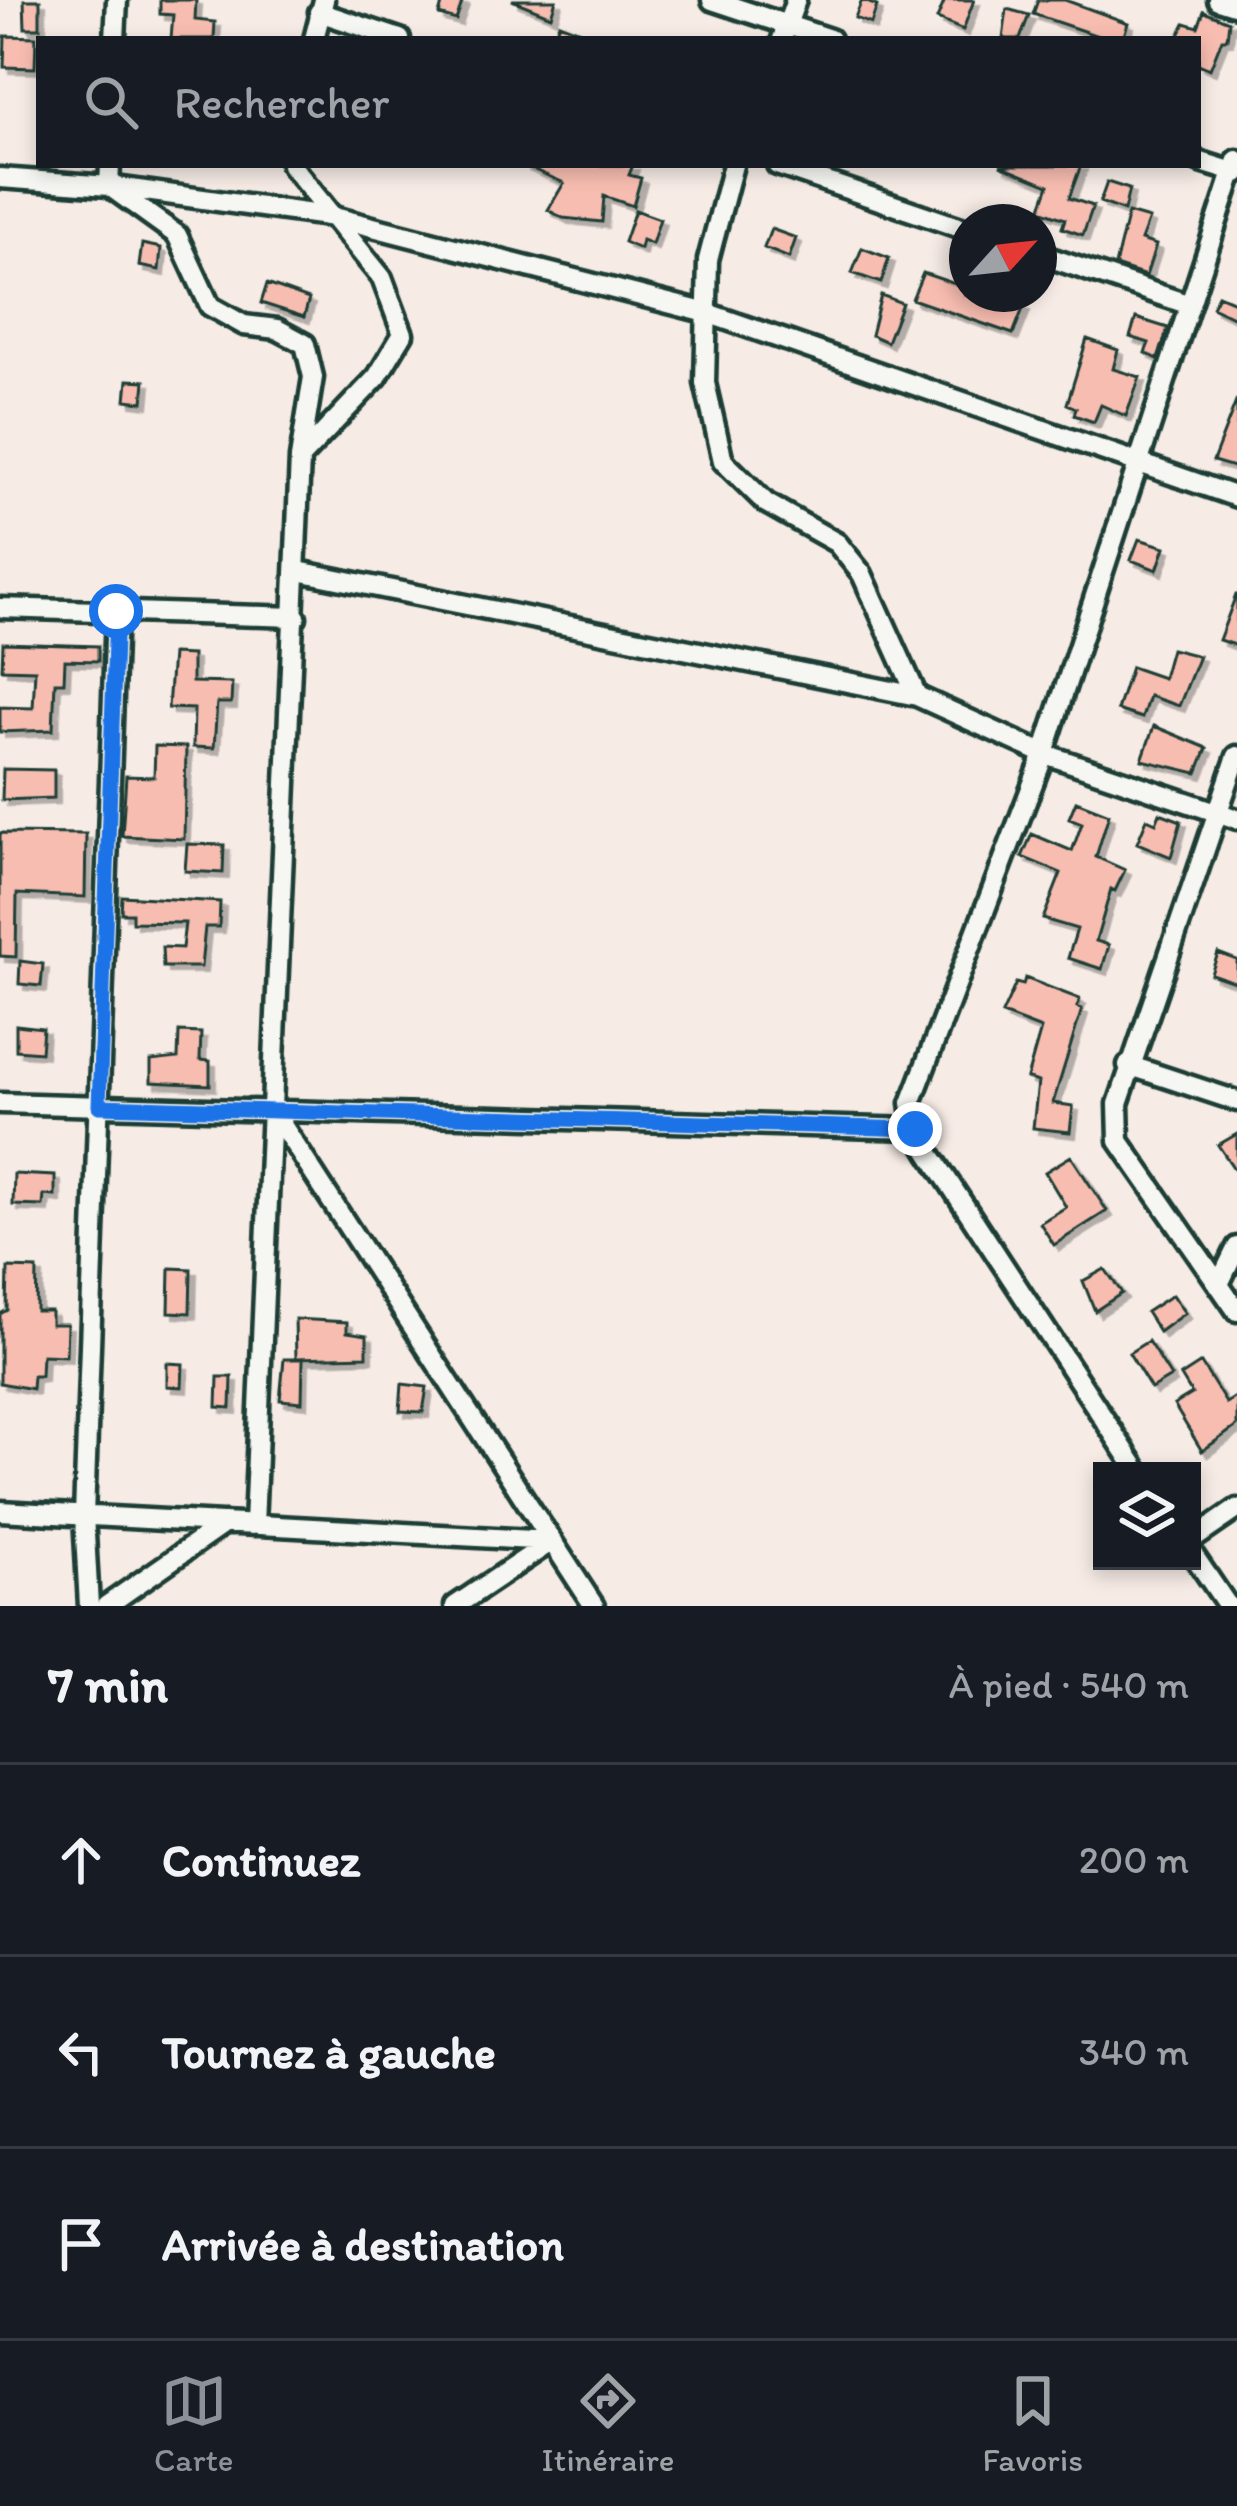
<!DOCTYPE html>
<html lang="fr">
<head>
<meta charset="utf-8">
<style>
	:root { --surface:#171b24; --page:#20242c; --text:#f1f3f6; --muted:#9ea1a6; --line:#363941; --accent:#8c9099 }
	body { margin:0; font-family:Itim,sans-serif; background:var(--page); color:var(--text) }
	.controls { position:absolute; right:36px; bottom:36px; display:grid; overflow:hidden; border-radius:0px; box-shadow:0 6px 18px #0003 }
	.controls button { width:108px; height:108px; display:grid; place-items:center; padding:0; border:0; border-bottom:3px solid var(--line); background:var(--surface); color:var(--text); font:60px sans-serif }
	.compass { position:absolute; left:949px; top:204px; width:108px; height:108px; border-radius:50%; background:var(--surface); box-shadow:0 6px 18px #0003; rotate:63deg }
	.stop { position:absolute; width:36px; height:36px; margin:-27px; border:9px solid #1a73e8; border-radius:50%; background:#fff }
	.stop.end { background:#1a73e8; border-color:#fff; box-shadow:0 3px 12px #0008 }
	.list { margin:0; padding:0; list-style:none }
	h2 { display:flex; justify-content:space-between; align-items:center; height:156px; margin:0; padding:0 48px; font-size:51px }
	h2 small { font-size:39px; font-weight:400; color:var(--muted) }
	.list li { display:grid; grid-template-columns:78px 1fr auto; gap:36px; align-items:center; box-sizing:border-box; height:192px; padding:0 48px; border-top:3px solid var(--line) }
	.list b { display:block; font-size:45px; white-space:nowrap }
	.list em { font-size:39px; font-style:normal; color:var(--muted) }
	.icon { flex:none; width:66px; height:66px; fill:none; stroke:currentColor; stroke-width:2; stroke-linecap:round; stroke-linejoin:round }
	.map { position:relative; flex:none; width:1237px; height:1606px; overflow:hidden }
	.search { position:absolute; background:var(--surface); box-shadow:0 6px 18px #0003; left:36px; right:36px; top:36px; height:132px; display:flex; align-items:center; gap:30px; box-sizing:border-box; padding:0 42px; border-radius:0px; color:var(--muted); font-size:45px }
	.sheet { height:732px; background:var(--surface) }
	nav { display:flex; justify-content:space-around; align-items:center; box-sizing:border-box; height:168px; border-top:3px solid var(--line); background:var(--surface); font-size:33px; color:var(--muted) }
	nav a { display:grid; justify-items:center; gap:6px }
	nav .on { color:var(--accent) }
	.map>svg:first-child { display:block }
</style>
</head>
<body>
<div class="map">
<svg width="1237" height="1606" viewBox="0 0 1237 1606">
	<defs>
		<filter id="shadow"><feDropShadow dx="5.5" dy="5.5" stdDeviation="0" flood-color="#0004"/></filter>
	</defs>
	<rect width="100%" height="100%" fill="#f6ebe5"/>
	<filter id="ink" filterUnits="userSpaceOnUse"><feTurbulence type="fractalNoise" baseFrequency=".00833" numOctaves="2"/><feDisplacementMap in="SourceGraphic" scale="24" xChannelSelector="R" yChannelSelector="G"/><feConvolveMatrix kernelMatrix="1 2 1 2 8 2 1 2 1" color-interpolation-filters="sRGB"/></filter>
	<g filter="url(#ink)">
		<path fill="#f8bdb1" stroke="#1f3d34" stroke-width="3" filter="url(#shadow)" d="M 24,0 L 40,0 L 40,28 L 25,28 Z
			M 160,0 L 196,0 L 195,20 L 215,22 L 214,39 L 171,39 L 173,15 L 160,14 Z
			M 443,0 L 463,0 L 456,20 L 439,15 Z
			M 512,0 L 556,0 L 551,16 Z
			M 862,0 L 877,6 L 871,24 L 855,18 Z
			M 945,0 L 974,0 L 963,30 L 937,19 Z
			M 1038,0 L 1065,0 L 1128,23 L 1123,39 L 1107,39 L 1033,14 Z
			M 1007,9 L 1029,15 L 1020,39 L 1003,39 Z
			M 1204,11 L 1229,21 L 1227,39 L 1222,39 L 1210,69 L 1198,64 L 1198,39 L 1177,39 L 1185,23 L 1198,27 Z
			M 559,23 L 599,38 L 599,39 L 553,39 Z
			M 5,36 L 36,37 L 35,68 L 4,67 Z
			M 523,165 L 633,165 L 629,175 L 641,178 L 633,206 L 604,196 L 602,222 L 563,218 L 548,210 L 564,183 Z
			M 1000,165 L 1081,165 L 1069,198 L 1093,206 L 1083,235 L 1062,228 L 1065,219 L 1040,210 L 1049,185 Z
			M 1107,182 L 1129,189 L 1124,211 L 1100,202 Z
			M 635,210 L 660,219 L 652,244 L 642,240 L 640,249 L 624,242 Z
			M 1128,213 L 1149,219 L 1141,240 L 1156,245 L 1146,276 L 1115,266 Z
			M 771,229 L 796,238 L 789,258 L 764,248 Z
			M 142,244 L 161,248 L 159,270 L 139,266 Z
			M 862,248 L 889,258 L 881,283 L 852,273 Z
			M 923,273 L 967,288 L 965,294 L 989,294 L 1024,306 L 1013,334 L 912,299 Z
			M 267,284 L 309,299 L 304,317 L 261,303 Z
			M 881,295 L 902,303 L 887,342 L 871,335 Z
			M 1218,295 L 1237,303 L 1237,319 L 1212,307 Z
			M 1136,318 L 1168,328 L 1158,359 L 1145,353 L 1149,343 L 1130,337 Z
			M 1087,339 L 1118,350 L 1113,369 L 1140,377 L 1126,416 L 1101,405 L 1094,422 L 1074,415 L 1076,408 L 1067,404 Z
			M 128,380 L 145,381 L 143,402 L 126,400 Z
			M 1237,399 L 1237,468 L 1213,461 Z
			M 1139,539 L 1165,547 L 1157,570 L 1131,560 Z
			M 1236,595 L 1237,595 L 1237,646 L 1219,640 Z
			M 3,643 L 98,646 L 98,661 L 65,660 L 64,682 L 55,682 L 53,730 L 0,732 L 0,707 L 33,708 L 35,670 L 2,669 Z
			M 1171,649 L 1199,656 L 1179,706 L 1149,696 L 1142,718 L 1117,710 L 1131,667 L 1163,678 Z
			M 172,654 L 192,655 L 192,682 L 232,683 L 231,703 L 217,703 L 214,748 L 193,747 L 194,709 L 168,708 Z
			M 1154,726 L 1207,748 L 1197,773 L 1142,760 Z
			M 155,746 L 186,747 L 184,839 L 122,836 L 126,776 L 154,777 Z
			M 3,769 L 54,770 L 54,798 L 2,800 Z
			M 1076,801 L 1109,814 L 1096,857 L 1125,870 L 1115,891 L 1111,889 L 1096,941 L 1109,945 L 1102,969 L 1068,958 L 1077,929 L 1043,919 L 1061,873 L 1022,857 L 1032,834 L 1072,851 L 1082,823 L 1069,818 Z
			M 1160,813 L 1181,821 L 1171,857 L 1137,843 L 1147,819 L 1156,823 Z
			M 0,833 L 86,834 L 85,897 L 17,894 L 16,957 L 0,956 Z
			M 187,844 L 224,845 L 223,873 L 185,871 Z
			M 122,896 L 220,902 L 219,927 L 205,927 L 201,967 L 163,967 L 162,947 L 182,948 L 185,923 L 132,922 L 132,913 L 121,913 Z
			M 1218,953 L 1237,960 L 1237,983 L 1211,974 Z
			M 20,961 L 43,964 L 41,986 L 19,984 Z
			M 1025,978 L 1080,999 L 1077,1007 L 1082,1009 L 1053,1103 L 1073,1106 L 1070,1132 L 1033,1128 L 1038,1082 L 1027,1078 L 1041,1029 L 1002,1014 L 1016,983 L 1023,985 Z
			M 16,1025 L 43,1028 L 41,1052 L 16,1050 Z
			M 179,1032 L 201,1033 L 200,1060 L 210,1061 L 210,1085 L 151,1082 L 151,1061 L 178,1058 Z
			M 1237,1134 L 1237,1173 L 1218,1145 Z
			M 1071,1156 L 1107,1211 L 1054,1245 L 1040,1223 L 1066,1207 L 1045,1172 Z
			M 14,1174 L 55,1176 L 55,1196 L 44,1195 L 43,1206 L 13,1205 Z
			M 8,1268 L 37,1269 L 36,1311 L 51,1311 L 51,1324 L 67,1324 L 66,1356 L 42,1355 L 41,1376 L 33,1376 L 32,1389 L 0,1383 L 0,1314 L 7,1310 Z
			M 170,1268 L 191,1269 L 190,1313 L 169,1312 Z
			M 1105,1269 L 1122,1293 L 1095,1311 L 1083,1281 Z
			M 1172,1295 L 1185,1313 L 1159,1332 L 1146,1312 Z
			M 295,1319 L 347,1322 L 347,1332 L 367,1335 L 367,1356 L 296,1358 Z
			M 1148,1341 L 1171,1377 L 1151,1389 L 1129,1353 Z
			M 284,1359 L 303,1359 L 302,1402 L 280,1400 Z
			M 167,1363 L 183,1364 L 182,1387 L 167,1386 Z
			M 1201,1363 L 1226,1403 L 1237,1396 L 1237,1426 L 1202,1451 L 1174,1405 L 1192,1394 L 1181,1376 Z
			M 218,1377 L 232,1377 L 231,1408 L 217,1407 Z
			M 402,1384 L 427,1387 L 423,1412 L 400,1411 Z"/>
		<g fill="none" stroke-linecap="round" stroke-linejoin="round">
			<defs>
				<path id="street" d="M 712,0 L 830,39
					M 1218,0 L 1237,6
					M 319,12 L 400,39
					M 115,39 L 117,0
					M 314,39 L 324,0
					M 782,39 L 796,0
					M 1198,161 L 1237,173
					M 110,165 L 109,186 L 334,217 L 707,313 L 1237,497
					M 291,165 L 382,278 L 403,334 L 377,377 L 300,458
					M 733,165 L 708,260 L 705,383 L 723,461 L 766,503 L 837,543 L 862,574 L 917,696
					M 777,165 L 967,230
					M 0,178 L 109,186 L 177,235 L 210,306 L 244,325 L 277,329 L 305,344 L 313,377 L 300,458 L 254,1525
					M 1039,254 L 1187,304
					M 298,571 L 917,696 L 1042,753 L 1237,819
					M 0,608 L 296,617
					M 1237,756 L 1118,1104 L 1119,1141 L 1237,1311
					M 1128,1065 L 1237,1101
					M 0,1103 L 915,1129
					M 273,1111 L 594,1606
					M 1219,1284 L 1237,1247
					M 1138,1471 L 929,1152 L 915,1129 L 911,1103 L 1040,765 L 1237,160
					M 0,1511 L 552,1541
					M 1192,1540 L 1237,1509
					M 1192,1553 L 1228,1606
					M 89,1606 L 84,1516 L 116,611
					M 106,1606 L 225,1523
					M 455,1606 L 552,1541"/>
			</defs>
			<use href="#street" stroke="#1f3d34" stroke-width="27"/>
			<use href="#street" stroke="#f6f6f2" stroke-width="18"/>
		</g>
	</g>
	<g fill="none" stroke-linecap="round" stroke-linejoin="round" filter="url(#ink)">
		<path stroke="#1a73e8" stroke-width="15" d="M 116,611 L 99,1106 L 915,1129"/>
	</g>
</svg>
<div class="controls">
<button><svg class="icon" aria-label="layers" viewBox="0 0 24 24"><path d="M12 4l9 5-9 5-9-5zM3 14l9 5 9-5"/></svg></button>
</div>
<svg class="compass" viewBox="-18 -18 36 36"><path d="M0-13l5 13h-10z" fill="#e53935"/><path d="M0 13l5-13h-10z" fill="#9ea1a6"/></svg>
<div class="stop" style="left:116px;top:611px"></div>
<div class="stop end" style="left:915px;top:1129px"></div>
<div class="search"><svg class="icon" aria-label="search" viewBox="0 0 24 24"><circle cx="10" cy="10" r="6"/><path d="M15 15l6 6"/></svg>Rechercher</div>
</div>
<section class="sheet">
<h2>7 min<small>À pied · 540 m</small></h2>
<ul class="list">
<li><svg class="icon" aria-label="ahead" viewBox="0 0 24 24"><path d="M12 20V5M6 11l6-6 6 6"/></svg><div><b>Continuez</b></div><em>200 m</em></li>
<li><svg class="icon" aria-label="left" viewBox="0 0 24 24"><path d="M17 20v-9H6M10 6l-5 5 5 5"/></svg><div><b>Tournez à gauche</b></div><em>340 m</em></li>
<li><svg class="icon" aria-label="arrive" viewBox="0 0 24 24"><path d="M6 21V4h12l-3 4 3 4H6"/></svg><div><b>Arrivée à destination</b></div></li>
</ul>
</section>
<nav>
<a class="on"><svg class="icon" aria-label="map" viewBox="0 0 24 24"><path d="M3 6l6-2 6 2 6-2v14l-6 2-6-2-6 2zM9 4v14M15 6v14"/></svg>Carte</a>
<a><svg class="icon" aria-label="directions" viewBox="0 0 24 24"><path d="M12 3l9 9-9 9-9-9zM9 14v-3h6M13 9l2 2-2 2"/></svg>Itinéraire</a>
<a><svg class="icon" aria-label="saved" viewBox="0 0 24 24"><path d="M7 4h10v16l-5-4-5 4z"/></svg>Favoris</a>
</nav>
</body>
</html>
